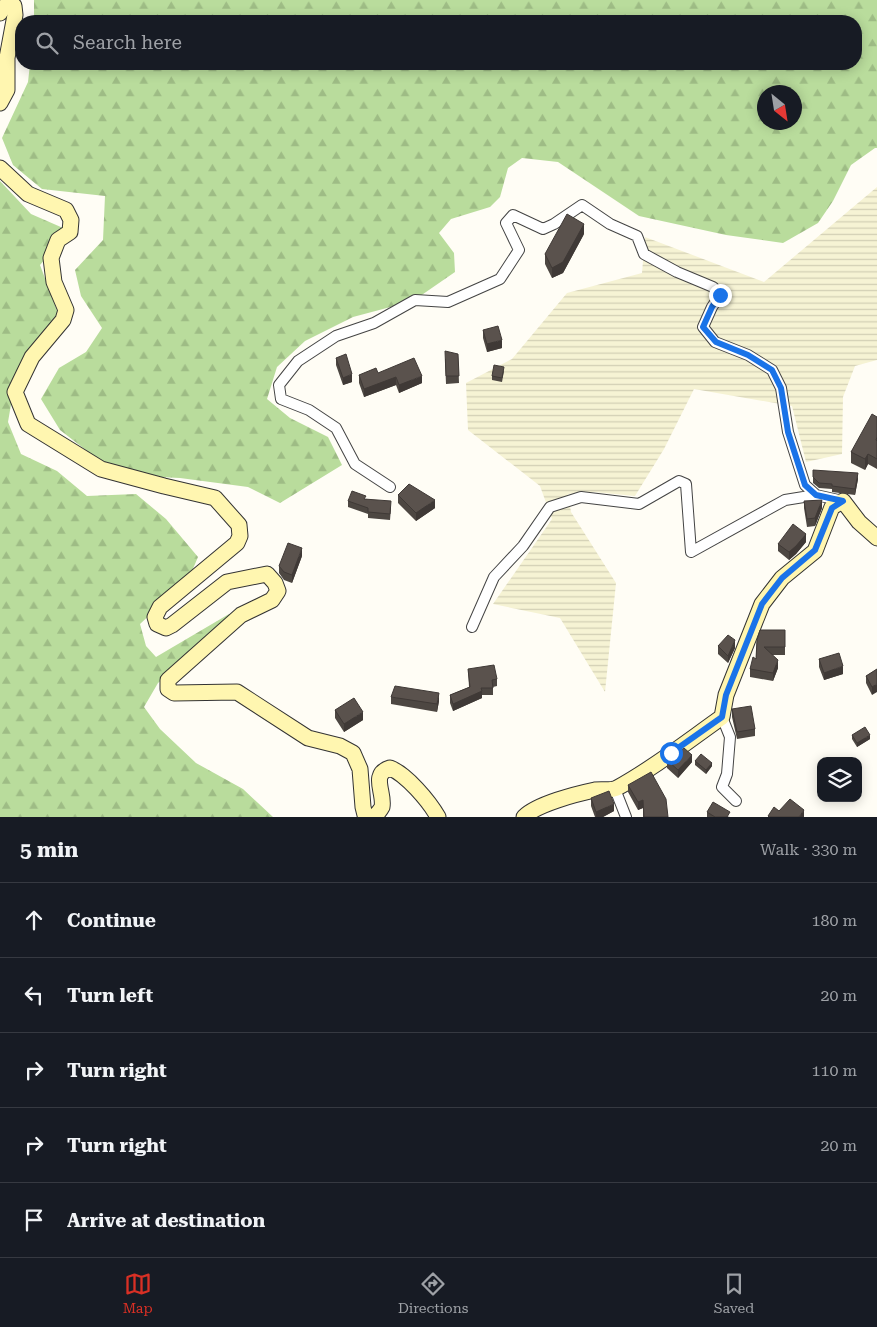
<!DOCTYPE html>
<html lang="en">
<head>
<meta charset="utf-8">
<style>
	:root { --surface:#171b24; --page:#20242c; --text:#f1f3f6; --muted:#9ea1a6; --line:#363941; --accent:#d93025 }
	body { margin:0; font-family:"Roboto Serif",serif; background:var(--page); color:var(--text) }
	.controls { position:absolute; right:15px; bottom:15px; display:grid; overflow:hidden; border-radius:10px; box-shadow:0 2px 12px #0003 }
	.controls button { width:45px; height:45px; display:grid; place-items:center; padding:0; border:0; border-bottom:1px solid var(--line); background:var(--surface); color:var(--text); font:25px sans-serif }
	.compass { position:absolute; left:757px; top:85px; width:45px; height:45px; border-radius:50%; background:var(--surface); box-shadow:0 2px 12px #0003; rotate:150deg }
	.stop { position:absolute; width:15px; height:15px; margin:-11px; border:4px solid #1a73e8; border-radius:50%; background:#fff }
	.stop.end { background:#1a73e8; border-color:#fff; box-shadow:0 1px 5px #0008 }
	.list { margin:0; padding:0; list-style:none }
	h2 { display:flex; justify-content:space-between; align-items:center; height:65px; margin:0; padding:0 20px; font-size:21px }
	h2 small { font-size:16px; font-weight:400; color:var(--muted) }
	.list li { display:grid; grid-template-columns:32px 1fr auto; gap:15px; align-items:center; box-sizing:border-box; height:75px; padding:0 20px; border-top:1px solid var(--line) }
	.list b { display:block; font-size:19px; white-space:nowrap }
	.list em { font-size:16px; font-style:normal; color:var(--muted) }
	.icon { flex:none; width:28px; height:28px; fill:none; stroke:currentColor; stroke-width:2; stroke-linecap:round; stroke-linejoin:round }
	.map { position:relative; flex:none; width:877px; height:817px; overflow:hidden }
	.search { position:absolute; background:var(--surface); box-shadow:0 2px 12px #0003; left:15px; right:15px; top:15px; height:55px; display:flex; align-items:center; gap:12px; box-sizing:border-box; padding:0 18px; border-radius:20px; color:var(--muted); font-size:19px }
	.sheet { height:440px; background:var(--surface) }
	nav { display:flex; justify-content:space-around; align-items:center; box-sizing:border-box; height:70px; border-top:1px solid var(--line); background:var(--surface); font-size:14px; color:var(--muted) }
	nav a { display:grid; justify-items:center; gap:2px }
	nav .on { color:var(--accent) }
	.map>svg:first-child { display:block }
</style>
</head>
<body>
<div class="map">
<svg width="877" height="817" viewBox="0 0 877 817">
	<defs>
		<pattern id="farmland-rules" width="6" height="5" patternUnits="userSpaceOnUse" patternTransform="scale(1.25)"><rect width="6" height="5" fill="#f6f3d4"/><path d="M0 2.5h6" fill="none" stroke="#d2cfb5"/></pattern>
		<pattern id="forest-firs" width="22" height="20" patternUnits="userSpaceOnUse" patternTransform="scale(1.25)"><rect width="22" height="20" fill="#b9dc9c"/><path d="M5 1l3.5 6h-7zM16 11l3.5 6h-7z" fill="#9ebc85"/></pattern>
	</defs>
	<rect width="100%" height="100%" fill="#fffdf5"/>
	<path fill="url(#farmland-rules)" d="M 877,187 L 877,360 L 855,366 L 843,397 L 842,454 L 806,462 L 792,406 L 694,389 L 664,449 L 635,496 L 594,492 L 568,494 L 571,512 L 616,583 L 605,692 L 560,618 L 493,604 L 552,519 L 540,486 L 468,430 L 466,383 L 512,359 L 567,293 L 642,273 L 645,237 L 764,282 Z"/>
	<path fill="url(#forest-firs)" fill-rule="evenodd" d="M 34,0 L 877,0 L 877,148 L 875,148 L 851,165 L 833,201 L 818,223 L 783,243 L 726,235 L 639,216 L 558,162 L 522,158 L 508,168 L 500,197 L 490,207 L 451,219 L 439,233 L 454,253 L 455,272 L 413,301 L 353,317 L 305,341 L 277,367 L 267,399 L 290,418 L 328,437 L 342,465 L 280,503 L 248,487 L 180,478 L 118,475 L 60,430 L 41,399 L 59,368 L 86,352 L 102,328 L 81,296 L 75,270 L 103,240 L 105,196 L 42,189 L 13,165 L 2,138 L 28,82 L 30,64 L 856,64 L 856,21 L 34,21 ZM 764,92 L 794,92 L 794,122 L 764,122 Z
		M 0,181 L 31,214 L 70,231 L 40,265 L 64,329 L 14,387 L 8,422 L 21,454 L 57,471 L 87,496 L 136,494 L 166,519 L 198,557 L 189,578 L 140,624 L 146,646 L 156,657 L 229,614 L 227,626 L 158,683 L 144,707 L 160,729 L 196,763 L 243,789 L 273,817 L 0,817 Z"/>
	<g fill="none" stroke-linecap="round" stroke-linejoin="round">
		<defs>
			<path id="street" d="M 390,487 L 355,464 L 336,428 L 309,410 L 281,399 L 279,385 L 298,361 L 336,336 L 374,323 L 415,300 L 448,302 L 500,279 L 519,250 L 506,223 L 513,215 L 543,229 L 554,224 L 582,205 L 610,224 L 637,236 L 644,254 L 677,272 L 713,287 L 720,295 L 712,307 L 703,327 L 715,342 L 748,355 L 772,370 L 781,388 L 788,432 L 805,485 L 816,495 L 843,501
				M 472,627 L 494,577 L 523,546 L 550,507 L 581,497 L 639,504 L 679,481 L 686,484 L 691,552 L 785,500 L 816,495
				M 722,717 L 730,737 L 727,774 L 722,787 L 736,801
				M 615,789 L 626,817"/>
			<path id="secondary" d="M 0,13 L 2,8 L 7,5 L 14,6 L 15,15 L 7,58 L 7,90 L 0,103
				M 0,168 L 28,194 L 66,210 L 71,220 L 70,232 L 58,240 L 51,258 L 54,282 L 66,310 L 63,320 L 32,357 L 15,392 L 28,424 L 101,469 L 164,486 L 215,498 L 239,525 L 240,536 L 237,543 L 160,607 L 155,617 L 157,624 L 166,628 L 172,625 L 227,582 L 267,574 L 275,583 L 278,591 L 272,600 L 241,615 L 168,680 L 168,689 L 174,693 L 237,692 L 308,738 L 340,746 L 353,753 L 360,769 L 363,807 L 365,815 L 368,817
				M 374,817 C 377,814 380,811 382,807 C 385,793 370,774 390,768 C 406,774 429,801 438,817
				M 524,817 C 537,804 576,794 595,790 C 602,789 611,791 617,788 C 654,768 688,741 722,717 L 726,695 L 762,604 L 782,578 L 815,551 L 832,507 L 843,501 L 859,522 L 877,538"/>
		</defs>
		<use href="#street" stroke="#444" stroke-width="12"/>
		<use href="#secondary" stroke="#333" stroke-width="17"/>
		<use href="#street" stroke="#fff" stroke-width="10"/>
		<use href="#secondary" stroke="#fff6b0" stroke-width="15"/>
	</g>
	<path fill="#4d4742" d="M 584,234 L 563,273 L 552,278 L 545,264 L 545,254 Z
		M 483,330 L 502,348 L 487,352 L 483,338 Z
		M 458,354 L 459,383 L 446,384 L 445,359 Z
		M 336,358 L 352,382 L 343,385 L 336,365 Z
		M 504,371 L 502,382 L 492,380 L 492,376 Z
		M 378,373 L 422,383 L 399,393 L 396,385 L 364,397 L 359,383 L 359,375 Z
		M 877,417 L 877,469 L 868,464 L 865,470 L 851,463 L 851,452 Z
		M 813,470 L 858,479 L 855,495 L 832,492 L 832,489 L 819,488 L 813,483 Z
		M 398,495 L 435,508 L 416,521 L 398,503 Z
		M 366,499 L 391,508 L 390,520 L 368,518 L 368,514 L 348,507 L 348,501 Z
		M 804,501 L 822,508 L 815,526 L 807,527 L 804,508 Z
		M 806,542 L 796,554 L 789,560 L 778,551 L 778,544 Z
		M 302,556 L 292,583 L 284,580 L 279,573 L 279,566 Z
		M 785,630 L 785,655 L 772,655 L 778,668 L 773,681 L 750,677 L 750,669 L 756,659 L 757,640 Z
		M 718,646 L 735,648 L 728,663 L 718,654 Z
		M 819,659 L 843,674 L 824,680 L 819,667 Z
		M 468,669 L 497,679 L 497,686 L 493,687 L 493,695 L 482,695 L 482,698 L 453,711 L 450,703 L 450,695 L 469,687 Z
		M 877,669 L 872,695 L 866,683 L 866,676 Z
		M 391,697 L 439,701 L 437,712 L 391,704 Z
		M 732,709 L 755,729 L 755,736 L 737,739 L 732,717 Z
		M 335,710 L 363,720 L 344,732 L 335,718 Z
		M 852,735 L 870,739 L 857,747 L 852,739 Z
		M 667,760 L 692,762 L 678,778 L 667,768 Z
		M 695,761 L 712,766 L 706,774 L 695,765 Z
		M 628,785 L 668,817 L 643,817 L 643,808 L 638,810 L 628,792 Z
		M 591,798 L 614,811 L 603,817 L 595,817 L 591,806 Z
		M 707,812 L 730,817 L 707,817 Z"/>
	<path fill="#3f3936" d="M 584,224 L 584,234 L 563,273 L 552,278 L 552,268 Z
		M 502,340 L 502,348 L 487,352 L 487,344 Z
		M 352,374 L 352,382 L 343,385 L 343,378 Z
		M 422,376 L 422,383 L 399,393 L 399,385 Z
		M 396,377 L 396,385 L 364,397 L 364,389 Z
		M 868,454 L 868,464 L 865,470 L 865,459 Z
		M 858,473 L 858,479 L 855,495 L 855,489 Z
		M 435,500 L 435,508 L 416,521 L 416,513 Z
		M 822,500 L 822,508 L 815,526 L 815,518 Z
		M 806,534 L 806,542 L 796,554 L 789,560 L 789,552 Z
		M 302,548 L 302,556 L 292,583 L 292,575 Z
		M 735,640 L 735,648 L 728,663 L 728,656 Z
		M 778,660 L 778,668 L 773,681 L 773,673 Z
		M 843,666 L 843,674 L 824,680 L 824,673 Z
		M 877,684 L 877,692 L 872,695 L 872,687 Z
		M 482,691 L 482,698 L 453,711 L 453,704 Z
		M 439,693 L 439,701 L 437,712 L 437,704 Z
		M 363,712 L 363,720 L 344,732 L 344,724 Z
		M 870,735 L 870,739 L 857,747 L 857,743 Z
		M 692,755 L 692,762 L 678,778 L 678,770 Z
		M 712,763 L 712,766 L 706,774 L 706,770 Z
		M 643,800 L 643,808 L 638,810 L 638,802 Z
		M 614,804 L 614,811 L 603,817 L 596,817 L 596,812 Z
		M 804,810 L 804,817 L 799,817 Z"/>
	<path fill="#5a524d" stroke="#3f3936" d="M 567,214 L 584,224 L 563,262 L 552,268 L 545,254 Z
		M 498,326 L 502,340 L 487,344 L 483,330 Z
		M 445,351 L 458,354 L 459,376 L 446,376 Z
		M 346,354 L 352,374 L 343,378 L 336,358 Z
		M 414,358 L 422,376 L 399,385 L 396,377 L 364,389 L 359,375 L 376,368 L 378,373 Z
		M 494,365 L 504,367 L 502,378 L 492,376 Z
		M 872,414 L 877,417 L 877,437 L 876,440 L 877,441 L 877,459 L 868,454 L 865,459 L 851,452 Z
		M 813,470 L 858,473 L 855,489 L 832,486 L 832,484 L 819,483 L 813,477 Z
		M 409,484 L 435,500 L 416,513 L 398,495 Z
		M 352,491 L 366,496 L 364,499 L 391,501 L 390,514 L 368,512 L 368,508 L 348,501 Z
		M 822,500 L 815,518 L 807,519 L 804,501 Z
		M 793,524 L 806,534 L 796,546 L 789,552 L 778,544 Z
		M 288,543 L 302,548 L 292,575 L 284,572 L 279,566 Z
		M 760,630 L 785,630 L 785,647 L 764,647 L 778,660 L 773,673 L 750,669 L 753,657 L 756,659 L 757,640 Z
		M 728,635 L 735,640 L 728,656 L 718,646 Z
		M 839,653 L 843,666 L 824,673 L 819,659 Z
		M 494,665 L 497,679 L 492,680 L 493,688 L 481,688 L 482,691 L 453,704 L 450,695 L 470,687 L 468,669 Z
		M 877,669 L 877,684 L 872,687 L 866,676 Z
		M 395,686 L 439,693 L 437,704 L 391,697 Z
		M 354,698 L 363,712 L 344,724 L 335,710 Z
		M 751,706 L 755,729 L 737,732 L 732,709 Z
		M 865,727 L 870,735 L 857,743 L 852,735 Z
		M 684,748 L 692,755 L 678,770 L 667,760 Z
		M 701,754 L 712,763 L 706,770 L 695,761 Z
		M 651,772 L 666,799 L 668,817 L 644,817 L 643,800 L 638,802 L 628,785 Z
		M 609,791 L 614,804 L 596,812 L 591,798 Z
		M 790,799 L 804,810 L 799,817 L 769,817 L 768,816 L 774,807 L 779,811 Z
		M 713,802 L 730,812 L 727,817 L 715,817 L 707,812 Z"/>
	<g fill="none" stroke-linecap="round" stroke-linejoin="round">
		<path stroke="#1a73e8" stroke-width="6" d="M 671,753 L 722,717 L 726,695 L 762,604 L 782,578 L 815,550 L 832,508 L 843,501 L 816,495 L 805,485 L 788,432 L 781,388 L 772,370 L 748,355 L 716,342 L 703,327 L 712,307 L 720,295"/>
	</g>
</svg>
<div class="controls">
<button><svg class="icon" aria-label="layers" viewBox="0 0 24 24"><path d="M12 4l9 5-9 5-9-5zM3 14l9 5 9-5"/></svg></button>
</div>
<svg class="compass" viewBox="-18 -18 36 36"><path d="M0-13l5 13h-10z" fill="#e53935"/><path d="M0 13l5-13h-10z" fill="#9ea1a6"/></svg>
<div class="stop" style="left:671px;top:753px"></div>
<div class="stop end" style="left:720px;top:295px"></div>
<div class="search"><svg class="icon" aria-label="search" viewBox="0 0 24 24"><circle cx="10" cy="10" r="6"/><path d="M15 15l6 6"/></svg>Search here</div>
</div>
<section class="sheet">
<h2>5 min<small>Walk · 330 m</small></h2>
<ul class="list">
<li><svg class="icon" aria-label="ahead" viewBox="0 0 24 24"><path d="M12 20V5M6 11l6-6 6 6"/></svg><div><b>Continue</b></div><em>180 m</em></li>
<li><svg class="icon" aria-label="left" viewBox="0 0 24 24"><path d="M17 20v-9H6M10 6l-5 5 5 5"/></svg><div><b>Turn left</b></div><em>20 m</em></li>
<li><svg class="icon" aria-label="right" viewBox="0 0 24 24"><path d="M7 20v-9h11M14 6l5 5-5 5"/></svg><div><b>Turn right</b></div><em>110 m</em></li>
<li><svg class="icon" aria-label="right" viewBox="0 0 24 24"><path d="M7 20v-9h11M14 6l5 5-5 5"/></svg><div><b>Turn right</b></div><em>20 m</em></li>
<li><svg class="icon" aria-label="arrive" viewBox="0 0 24 24"><path d="M6 21V4h12l-3 4 3 4H6"/></svg><div><b>Arrive at destination</b></div></li>
</ul>
</section>
<nav>
<a class="on"><svg class="icon" aria-label="map" viewBox="0 0 24 24"><path d="M3 6l6-2 6 2 6-2v14l-6 2-6-2-6 2zM9 4v14M15 6v14"/></svg>Map</a>
<a><svg class="icon" aria-label="directions" viewBox="0 0 24 24"><path d="M12 3l9 9-9 9-9-9zM9 14v-3h6M13 9l2 2-2 2"/></svg>Directions</a>
<a><svg class="icon" aria-label="saved" viewBox="0 0 24 24"><path d="M7 4h10v16l-5-4-5 4z"/></svg>Saved</a>
</nav>
</body>
</html>
